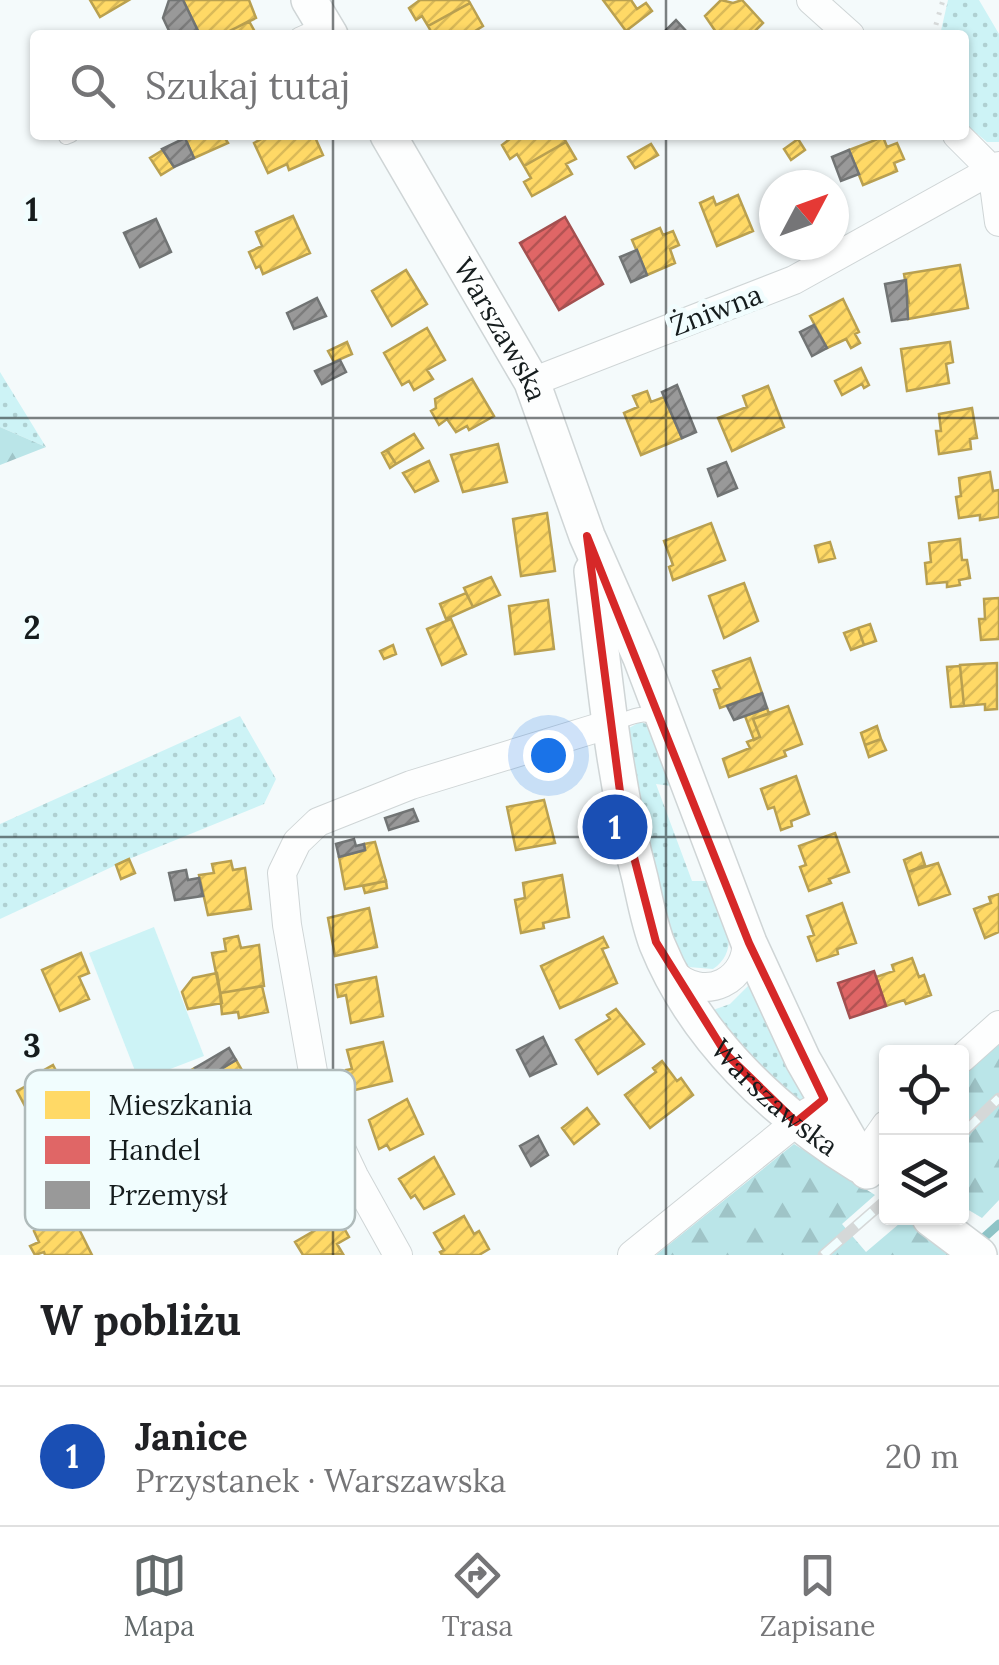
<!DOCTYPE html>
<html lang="pl">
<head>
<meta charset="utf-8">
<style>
	:root { --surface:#fff; --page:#f6f6f6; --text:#202124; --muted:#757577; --line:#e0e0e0; --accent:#636a6b }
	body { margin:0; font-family:Lora,serif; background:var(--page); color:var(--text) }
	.controls { position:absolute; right:30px; bottom:30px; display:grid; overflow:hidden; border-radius:10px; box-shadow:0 2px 8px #0004 }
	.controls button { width:90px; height:90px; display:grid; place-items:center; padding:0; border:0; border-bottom:2px solid var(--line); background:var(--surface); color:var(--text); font:50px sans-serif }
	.compass { position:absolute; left:759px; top:170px; width:90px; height:90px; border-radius:50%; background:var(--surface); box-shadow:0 2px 8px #0004; rotate:49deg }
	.you { position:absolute; left:548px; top:755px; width:35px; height:35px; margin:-25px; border:8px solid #fff; border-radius:50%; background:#1a73e8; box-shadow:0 0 0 15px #1a73e833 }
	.badge { display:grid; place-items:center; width:65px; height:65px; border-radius:50%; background:var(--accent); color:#fff; font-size:32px; font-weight:700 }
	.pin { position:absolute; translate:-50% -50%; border:5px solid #fff; box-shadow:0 2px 10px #0006 }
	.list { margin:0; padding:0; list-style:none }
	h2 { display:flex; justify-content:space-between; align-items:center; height:130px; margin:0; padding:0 40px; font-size:42px }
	h2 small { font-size:32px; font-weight:400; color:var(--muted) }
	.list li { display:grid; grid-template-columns:65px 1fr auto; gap:30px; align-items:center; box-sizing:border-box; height:140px; padding:0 40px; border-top:2px solid var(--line) }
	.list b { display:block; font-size:38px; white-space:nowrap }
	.list p { margin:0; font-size:32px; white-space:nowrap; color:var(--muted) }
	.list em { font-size:32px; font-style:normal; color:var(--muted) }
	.icon { flex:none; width:55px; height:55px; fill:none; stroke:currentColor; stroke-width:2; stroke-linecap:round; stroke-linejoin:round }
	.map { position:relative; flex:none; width:999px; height:1255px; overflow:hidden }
	.search { position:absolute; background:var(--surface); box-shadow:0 2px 8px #0004; left:30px; right:30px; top:30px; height:110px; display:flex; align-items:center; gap:25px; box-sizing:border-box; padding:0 35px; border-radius:10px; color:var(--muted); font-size:38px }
	.sheet { height:270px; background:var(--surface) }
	nav { display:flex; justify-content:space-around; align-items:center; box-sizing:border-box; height:140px; border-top:2px solid var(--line); background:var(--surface); font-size:28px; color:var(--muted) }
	nav a { display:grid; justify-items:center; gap:5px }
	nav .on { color:var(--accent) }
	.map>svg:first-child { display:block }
</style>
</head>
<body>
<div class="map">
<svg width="999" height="1255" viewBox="0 0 999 1255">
	<defs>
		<pattern id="grass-dots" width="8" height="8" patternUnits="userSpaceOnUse" patternTransform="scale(2.5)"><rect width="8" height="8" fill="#cdf3f6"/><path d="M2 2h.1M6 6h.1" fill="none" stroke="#afd0d2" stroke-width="1.8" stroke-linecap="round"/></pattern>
		<pattern id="forest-firs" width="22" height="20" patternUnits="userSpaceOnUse" patternTransform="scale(2.5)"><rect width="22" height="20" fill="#bae5e8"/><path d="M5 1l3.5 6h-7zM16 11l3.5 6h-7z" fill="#9fc4c7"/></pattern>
		<pattern id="homes-hatch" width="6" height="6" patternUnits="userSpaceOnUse" patternTransform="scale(2.5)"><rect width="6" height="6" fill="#ffd966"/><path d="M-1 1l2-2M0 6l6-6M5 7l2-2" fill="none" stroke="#daba58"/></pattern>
		<pattern id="shops-hatch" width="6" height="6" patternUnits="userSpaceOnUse" patternTransform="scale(2.5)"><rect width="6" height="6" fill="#e06666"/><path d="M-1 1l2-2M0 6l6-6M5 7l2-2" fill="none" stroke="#b45353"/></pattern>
		<pattern id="industry-hatch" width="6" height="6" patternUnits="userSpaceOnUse" patternTransform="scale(2.5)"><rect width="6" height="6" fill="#999"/><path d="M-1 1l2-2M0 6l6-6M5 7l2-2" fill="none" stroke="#7c7c7c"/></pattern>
	</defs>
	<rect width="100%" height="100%" fill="#f4fafb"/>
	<path fill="url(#grass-dots)" d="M 948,0 L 979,0 L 999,34 L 999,142 L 987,142 L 964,123 L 964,35 L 940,35 Z
		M 0,372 L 46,447 L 0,427 Z
		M 240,716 L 276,779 L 264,804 L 129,859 L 0,919 L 0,824 Z
		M 640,722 L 653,726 L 679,787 L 656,784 L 692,881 L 715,881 C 723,911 743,949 713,969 L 688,967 L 666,929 L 625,737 L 629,728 Z
		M 751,983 L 808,1097 L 798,1106 L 736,1040 L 713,1010 L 730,1004 Z"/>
	<path fill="url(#forest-firs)" d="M 0,427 L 46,447 L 0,465 Z
		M 999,1039 L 999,1200 L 982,1218 L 962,1206 L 962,1170 L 968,1163 L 962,1155 L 962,1074 Z
		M 794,1144 L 875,1195 L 842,1224 L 866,1252 L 906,1218 L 955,1255 L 656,1255 Z"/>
	<path fill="#cdf3f6" d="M 154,927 L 204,1056 L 139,1081 L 89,953 Z"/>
	<path fill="url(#homes-hatch)" stroke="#b9a050" stroke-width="2.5" d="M 90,0 L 129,0 L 100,17 Z
		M 183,0 L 249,0 L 256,18 L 221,35 L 200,35 Z
		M 420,0 L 468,0 L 470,3 L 428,26 L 422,16 L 416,20 L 409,8 Z
		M 603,0 L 631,0 L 637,9 L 646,3 L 652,11 L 626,31 Z
		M 721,0 L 733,3 L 742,0 L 763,23 L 751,35 L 718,35 L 705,16 Z
		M 470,3 L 483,26 L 472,33 L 473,35 L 433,35 L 428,26 Z
		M 249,21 L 255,32 L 232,35 L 230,31 Z
		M 183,135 L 223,135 L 228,143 L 194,158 Z
		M 269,135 L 314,135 L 323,155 L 289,170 L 287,164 L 268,173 L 254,143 Z
		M 515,135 L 562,135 L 566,142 L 524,166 L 517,154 L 510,159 L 502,145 Z
		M 883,137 L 887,147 L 897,143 L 904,159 L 894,163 L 897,171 L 863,185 L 849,150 Z
		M 798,139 L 805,150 L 791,160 L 784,149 Z
		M 566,142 L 576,159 L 566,164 L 572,174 L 532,196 L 524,182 L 531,178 L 524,166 Z
		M 651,144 L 658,155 L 635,168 L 628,157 Z
		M 163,150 L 174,167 L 161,175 L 150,158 Z
		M 738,195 L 753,231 L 717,246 L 700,203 L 713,197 L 716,205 Z
		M 293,216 L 310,253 L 263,274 L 260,266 L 256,268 L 249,252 L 262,246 L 256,232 Z
		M 660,228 L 663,235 L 673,231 L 679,245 L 670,249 L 675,263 L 647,275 L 632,240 Z
		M 960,265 L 968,308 L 908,319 L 905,304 L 909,303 L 904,274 Z
		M 406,270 L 427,304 L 392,326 L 372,291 Z
		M 843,299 L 859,332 L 855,334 L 860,343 L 851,348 L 846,339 L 827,348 L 810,316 Z
		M 427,328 L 445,360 L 427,370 L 433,379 L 414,390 L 409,381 L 402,385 L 384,353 Z
		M 347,342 L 352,354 L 334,362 L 328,351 Z
		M 950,342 L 953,362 L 946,364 L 949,383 L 907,391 L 901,349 Z
		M 861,368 L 869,385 L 864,388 L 862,384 L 842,395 L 835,381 Z
		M 472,379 L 494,416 L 469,430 L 467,426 L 456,432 L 447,419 L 439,425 L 431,411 L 436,408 L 435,399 Z
		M 768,386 L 784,427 L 732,451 L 718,418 L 747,407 L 743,396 Z
		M 647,391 L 651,402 L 664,397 L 682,438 L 641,455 L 624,413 L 638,407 L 633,396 Z
		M 972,408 L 977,438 L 970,439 L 971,449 L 939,454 L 936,431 L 941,431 L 939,414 Z
		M 414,434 L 423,448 L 396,464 L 387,450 Z
		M 498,444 L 507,482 L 463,492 L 451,455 Z
		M 387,450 L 396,464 L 390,468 L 382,453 Z
		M 429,461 L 438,481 L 415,492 L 403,473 Z
		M 990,472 L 993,491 L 999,490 L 999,517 L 980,520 L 980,515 L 959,518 L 956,497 L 961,496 L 959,478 Z
		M 547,513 L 555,571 L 521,576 L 513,519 Z
		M 711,523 L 725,560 L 673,580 L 669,567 L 673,565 L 664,541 Z
		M 960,539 L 962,560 L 967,560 L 970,578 L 959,580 L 960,585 L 947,587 L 947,582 L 927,584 L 925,563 L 931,562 L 929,543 Z
		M 830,542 L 835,558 L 819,562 L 815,546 Z
		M 491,577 L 500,595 L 473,607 L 464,588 Z
		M 744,583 L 758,621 L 724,638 L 709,596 Z
		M 466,593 L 473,607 L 446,619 L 440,604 Z
		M 999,598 L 999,639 L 981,640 L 979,619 L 985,619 L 984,599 Z
		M 548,600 L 554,649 L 515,654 L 509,606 Z
		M 451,619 L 466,654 L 442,665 L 427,629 Z
		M 870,624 L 876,641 L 864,645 L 858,628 Z
		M 858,628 L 864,645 L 851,650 L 844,633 Z
		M 393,645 L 396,654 L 384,659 L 380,651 Z
		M 750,658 L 762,693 L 720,708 L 714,690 L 720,688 L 713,671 Z
		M 997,663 L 997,709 L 985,710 L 985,704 L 964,706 L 960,665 Z
		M 960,666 L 964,706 L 951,707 L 947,667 Z
		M 788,706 L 802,744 L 784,751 L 786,756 L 729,777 L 723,759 L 750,748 L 747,742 L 760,737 L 753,719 Z
		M 767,708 L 769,714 L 753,719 L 760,737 L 754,740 L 745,716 Z
		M 877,726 L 881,739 L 865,745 L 861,733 Z
		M 881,739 L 886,750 L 869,757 L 865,745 Z
		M 796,776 L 809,814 L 791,821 L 792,826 L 781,830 L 774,807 L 768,809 L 761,789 Z
		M 544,800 L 555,843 L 516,850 L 507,807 Z
		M 835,833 L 849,872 L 829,879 L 831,883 L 809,891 L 800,867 L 806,865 L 799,846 Z
		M 375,842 L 386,881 L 345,889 L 339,857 L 365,850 L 364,844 Z
		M 921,853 L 925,865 L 908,872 L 904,860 Z
		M 129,859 L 135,873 L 121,879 L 116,865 Z
		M 231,861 L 233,870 L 245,868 L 251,909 L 208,915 L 199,875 L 214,873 L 212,864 Z
		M 938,863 L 950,894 L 919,905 L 908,872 Z
		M 562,875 L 569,917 L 543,923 L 544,928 L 521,933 L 515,900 L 525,898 L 523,883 Z
		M 386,881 L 387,888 L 365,893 L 363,886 Z
		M 999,894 L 999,932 L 985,938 L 974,909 L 991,903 L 989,897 Z
		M 842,903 L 856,943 L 837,949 L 838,954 L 817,961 L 808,937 L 814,935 L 807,916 Z
		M 369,908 L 377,947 L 335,956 L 328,918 Z
		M 238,936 L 241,948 L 259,945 L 264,986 L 220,993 L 212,953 L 226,951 L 224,939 Z
		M 603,937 L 608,947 L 602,949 L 617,983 L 560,1008 L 541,966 Z
		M 81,953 L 89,973 L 79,977 L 89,999 L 60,1011 L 42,970 Z
		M 912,958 L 919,977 L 924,975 L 931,995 L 906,1004 L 904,1000 L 886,1006 L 876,977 L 894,971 L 892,965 Z
		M 217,973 L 222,1003 L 188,1009 L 182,992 L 193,978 Z
		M 376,977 L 383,1016 L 351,1023 L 346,995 L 338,997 L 336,985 Z
		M 262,986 L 268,1012 L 239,1018 L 238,1012 L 222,1014 L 220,993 Z
		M 616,1009 L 644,1044 L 598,1074 L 576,1040 L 610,1019 L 607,1015 Z
		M 383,1042 L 392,1081 L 351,1091 L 346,1070 L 352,1069 L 347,1050 Z
		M 236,1060 L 253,1089 L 209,1115 L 196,1091 L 221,1077 L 217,1071 Z
		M 662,1061 L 677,1081 L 681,1078 L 693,1095 L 650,1128 L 625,1095 L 656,1072 L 653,1068 Z
		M 53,1065 L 74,1104 L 35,1125 L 17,1091 L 39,1079 L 37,1074 Z
		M 195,1068 L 203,1080 L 217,1071 L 221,1077 L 183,1099 L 172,1081 Z
		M 407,1099 L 423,1134 L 390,1150 L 387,1145 L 379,1149 L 369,1120 Z
		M 587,1108 L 599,1124 L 574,1144 L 562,1128 Z
		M 434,1157 L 454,1194 L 424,1209 L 415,1195 L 411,1198 L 399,1179 Z
		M 71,1213 L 92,1255 L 45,1255 L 44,1252 L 35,1255 L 30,1246 L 39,1242 L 34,1231 Z
		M 464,1216 L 474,1234 L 479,1231 L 489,1249 L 479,1255 L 442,1255 L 440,1252 L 444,1250 L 434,1233 Z
		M 338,1217 L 349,1237 L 337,1244 L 343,1254 L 303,1255 L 295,1242 Z"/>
	<path fill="url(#shops-hatch)" stroke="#a35050" stroke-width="2.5" d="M 565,217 L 603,284 L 559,310 L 520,243 Z
		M 874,971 L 886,1006 L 850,1018 L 838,983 Z"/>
	<path fill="url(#industry-hatch)" stroke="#717474" stroke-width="2.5" d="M 169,0 L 183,0 L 200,35 L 171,35 L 163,18 Z
		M 676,20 L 687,32 L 684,35 L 661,35 Z
		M 185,138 L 194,158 L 174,167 L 162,149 Z
		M 849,150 L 859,174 L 841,181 L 832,157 Z
		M 156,219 L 171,252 L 140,267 L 124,233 Z
		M 637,250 L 647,275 L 631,282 L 620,257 Z
		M 906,280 L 908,319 L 892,321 L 885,284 Z
		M 317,298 L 326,316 L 294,329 L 287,313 Z
		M 814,325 L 827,348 L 812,356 L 800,332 Z
		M 340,360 L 346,372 L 322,384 L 315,371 Z
		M 677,385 L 696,432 L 682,438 L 662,392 Z
		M 726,462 L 737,488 L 718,496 L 708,469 Z
		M 762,693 L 767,708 L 734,720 L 727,706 Z
		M 413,809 L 418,821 L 389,830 L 385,818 Z
		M 354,839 L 356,846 L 364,844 L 365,850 L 339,857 L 336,844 Z
		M 186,870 L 188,880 L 199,878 L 203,896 L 175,900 L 169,873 Z
		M 543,1037 L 556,1064 L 530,1076 L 517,1050 Z
		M 229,1048 L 236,1060 L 203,1080 L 195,1068 Z
		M 538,1136 L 548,1155 L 531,1166 L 520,1146 Z"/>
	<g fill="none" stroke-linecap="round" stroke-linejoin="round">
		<path stroke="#8ec3c6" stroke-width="9" d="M 979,1242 L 999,1224"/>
		<defs>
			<path id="service" d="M 298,35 L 323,24
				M 66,137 L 71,135
				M 611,724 C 630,719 642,708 660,720"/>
			<path id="minor" d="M 811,0 L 850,35
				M 957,135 L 992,170 L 999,222
				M 532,382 L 794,280 L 999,166
				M 671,971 C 703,1005 752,981 746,935
				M 962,1058 L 999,1025
				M 867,1171 L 872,1145 L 886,1125
				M 398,1255 L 354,1176 L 318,1100 L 287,925 L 282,873 L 297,842 L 318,822 L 411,785 L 610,724
				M 632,1255 L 810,1111"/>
			<g id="tertiary">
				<path d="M 309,0 L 330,35"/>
				<path id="s1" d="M 388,135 L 532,382 L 587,536 L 641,658 L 749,943 L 803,1060 L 867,1171"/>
				<path id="s2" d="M 592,571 C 604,675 613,777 640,878 C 645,900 649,923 657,944 C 695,1038 774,1112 859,1165"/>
				<path d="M 930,1218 L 979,1255"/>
			</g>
		</defs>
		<use href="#service" stroke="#cfd5d6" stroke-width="16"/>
		<use href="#minor" stroke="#cfd5d6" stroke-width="30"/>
		<use href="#tertiary" stroke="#cfd5d6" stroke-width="38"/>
		<path stroke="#d7dada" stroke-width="5" stroke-dasharray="2.5 8" stroke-linecap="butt" d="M 933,35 L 943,0"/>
		<use href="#service" stroke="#fdfefe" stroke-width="14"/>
		<use href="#minor" stroke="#fdfefe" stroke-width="28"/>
		<use href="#tertiary" stroke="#fdfefe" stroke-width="35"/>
		<defs>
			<path id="rail" d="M 962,1134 L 999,1098
				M 823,1255 L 886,1200"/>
		</defs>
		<use href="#rail" stroke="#d5d8d8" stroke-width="11"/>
		<use href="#rail" stroke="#f1fdfe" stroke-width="8" stroke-dasharray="22" stroke-linecap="butt"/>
	</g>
	<path fill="none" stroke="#d62828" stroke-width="8" stroke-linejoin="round" d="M 587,536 L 749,943 L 824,1099 L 796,1122 L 726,1054 L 656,942 L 623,815 Z"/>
	<path fill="none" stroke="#151c1d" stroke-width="2.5" stroke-opacity="0.55" d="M 333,0 L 333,35M 666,0 L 666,35M 333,135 L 333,1255M 666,135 L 666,1255M 0,418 L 999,418M 0,837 L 999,837"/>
	<g text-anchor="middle" stroke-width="10" stroke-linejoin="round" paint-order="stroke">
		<g font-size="28" fill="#151c1d" stroke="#f1fdfe">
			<text transform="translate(716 310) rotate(-21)" y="10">Żniwna</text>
			<text dy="10" stroke="none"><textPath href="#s1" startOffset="225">Warszawska</textPath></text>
			<text dy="10" stroke="none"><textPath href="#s2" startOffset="575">Warszawska</textPath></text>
		</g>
	</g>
	<rect x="25" y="1070" width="330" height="160" rx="15" fill="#f1fdfe" stroke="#afbaba" stroke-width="2.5"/>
	<rect x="45" y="1091" width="45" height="28" fill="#ffd966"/>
	<rect x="45" y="1136" width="45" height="28" fill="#e06666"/>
	<rect x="45" y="1181" width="45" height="28" fill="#999"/>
	<g font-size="28" fill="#151c1d">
		<text x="108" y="1115">Mieszkania</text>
		<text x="108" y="1160">Handel</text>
		<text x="108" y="1205">Przemysł</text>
	</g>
	<g font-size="32" text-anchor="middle" font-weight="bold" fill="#151c1d" stroke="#f1fdfe" stroke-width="10" stroke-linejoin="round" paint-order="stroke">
		<text x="32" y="221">1</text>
		<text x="32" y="639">2</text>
		<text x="32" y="1057">3</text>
	</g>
</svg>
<div class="controls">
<button><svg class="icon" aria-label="locate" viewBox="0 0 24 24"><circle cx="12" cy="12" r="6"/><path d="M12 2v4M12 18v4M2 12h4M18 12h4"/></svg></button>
<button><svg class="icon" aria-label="layers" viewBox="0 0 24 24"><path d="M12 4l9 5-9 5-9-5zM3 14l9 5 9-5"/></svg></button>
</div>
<svg class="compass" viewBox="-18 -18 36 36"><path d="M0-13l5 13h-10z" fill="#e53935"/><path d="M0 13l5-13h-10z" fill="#757577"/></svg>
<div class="you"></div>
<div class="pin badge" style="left:615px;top:827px;background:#1a4fb4">1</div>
<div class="search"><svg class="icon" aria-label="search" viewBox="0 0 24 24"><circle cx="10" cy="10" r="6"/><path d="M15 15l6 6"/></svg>Szukaj tutaj</div>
</div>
<section class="sheet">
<h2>W pobliżu<small></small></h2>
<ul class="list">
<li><span class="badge" style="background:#1a4fb4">1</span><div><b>Janice</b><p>Przystanek · Warszawska</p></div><em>20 m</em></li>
</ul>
</section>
<nav>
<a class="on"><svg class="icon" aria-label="map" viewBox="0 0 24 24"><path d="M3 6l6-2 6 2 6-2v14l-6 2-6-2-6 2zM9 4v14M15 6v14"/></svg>Mapa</a>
<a><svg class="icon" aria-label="directions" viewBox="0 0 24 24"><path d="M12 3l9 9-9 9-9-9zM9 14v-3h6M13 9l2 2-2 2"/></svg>Trasa</a>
<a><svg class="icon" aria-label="saved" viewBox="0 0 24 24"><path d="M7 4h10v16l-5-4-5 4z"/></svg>Zapisane</a>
</nav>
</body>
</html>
